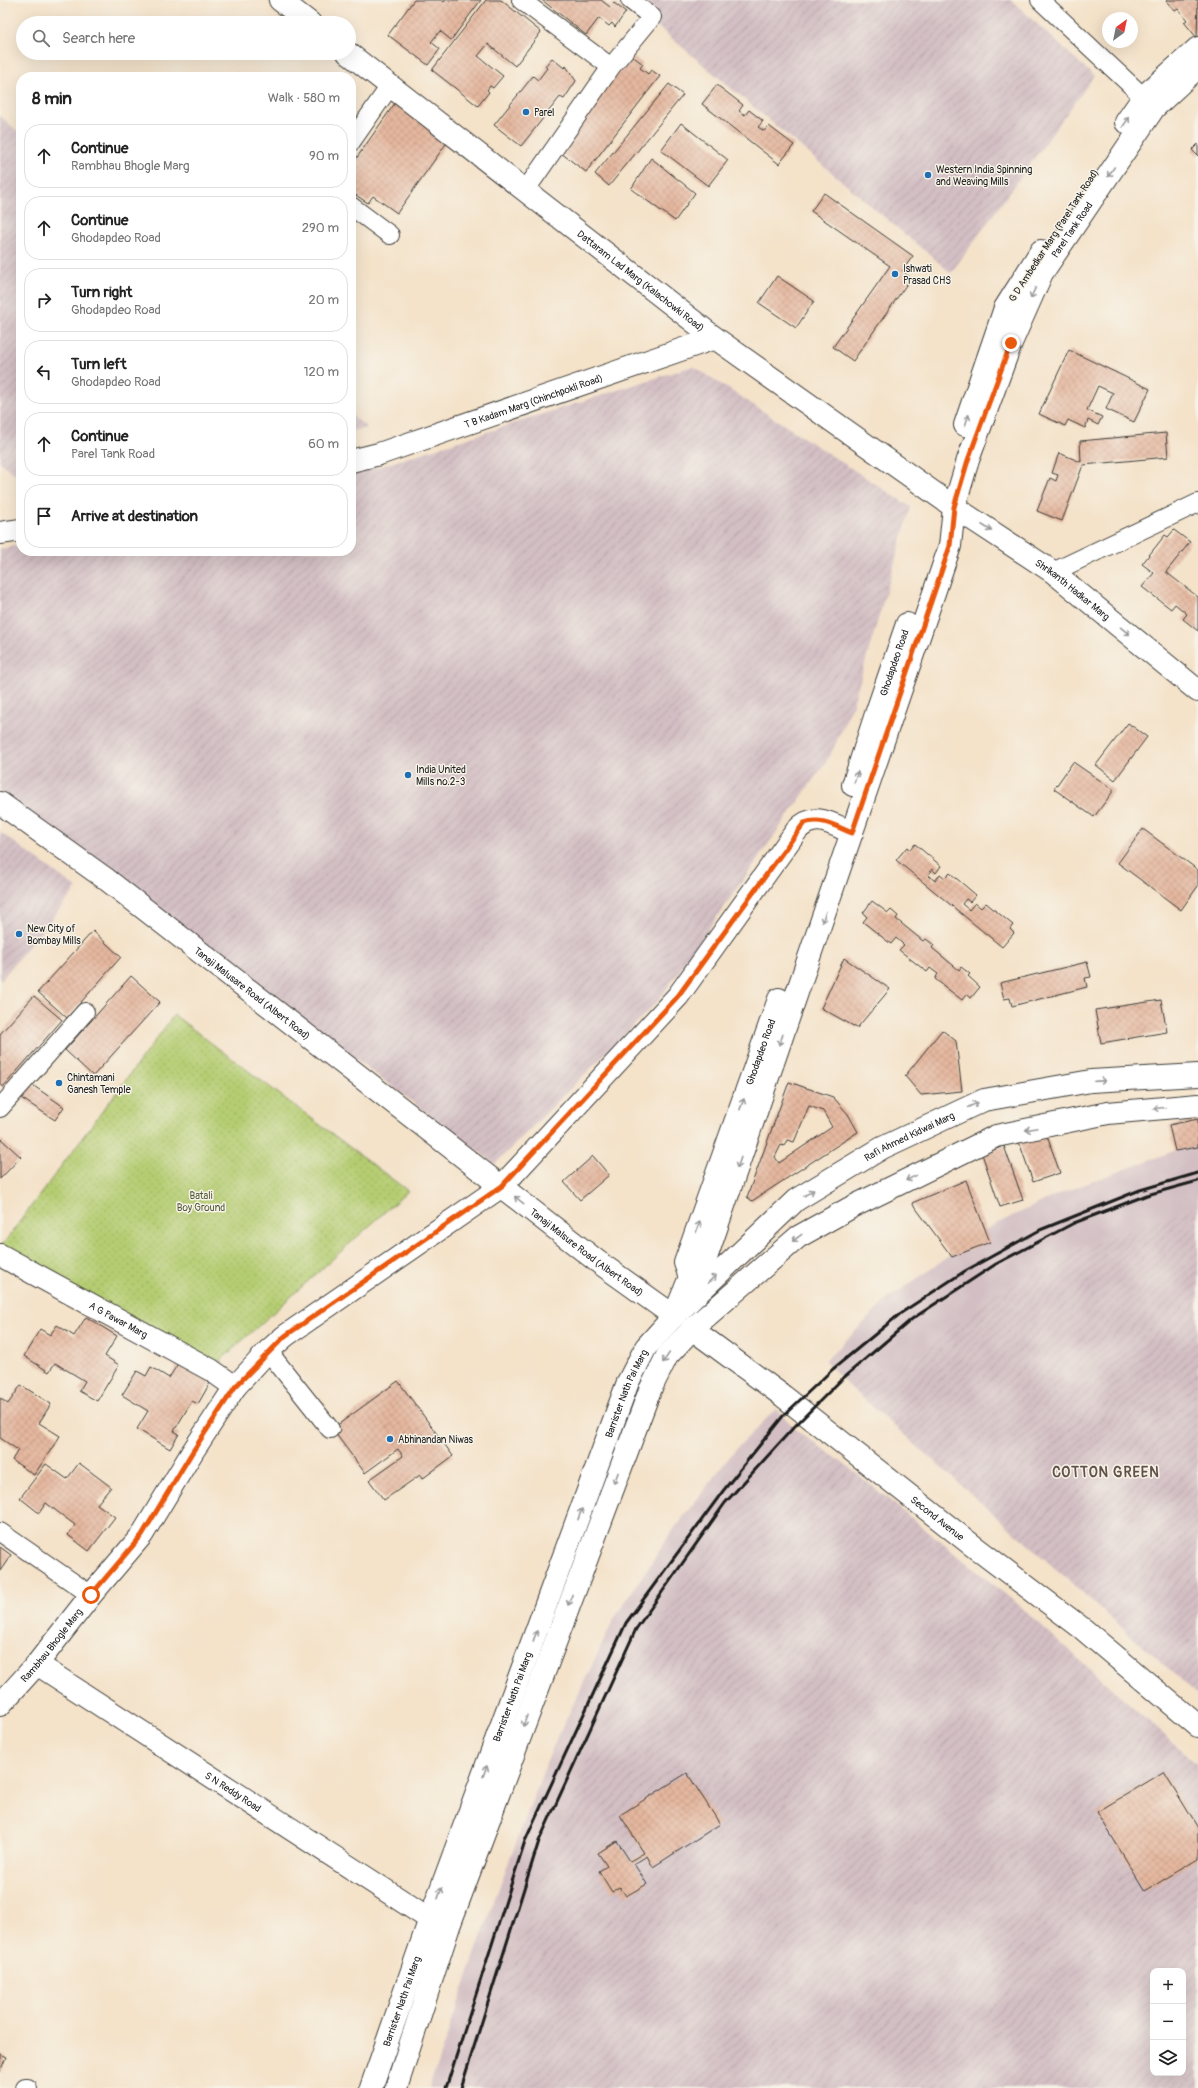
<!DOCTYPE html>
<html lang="en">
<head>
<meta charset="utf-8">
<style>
	:root { --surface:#fff; --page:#f2f2f2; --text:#222; --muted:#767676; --line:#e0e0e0 }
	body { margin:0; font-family:Pangolin,sans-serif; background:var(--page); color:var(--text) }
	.controls { position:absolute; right:12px; bottom:12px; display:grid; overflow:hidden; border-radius:8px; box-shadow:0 4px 16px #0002 }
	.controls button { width:36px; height:36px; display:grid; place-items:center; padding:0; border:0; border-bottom:1px solid var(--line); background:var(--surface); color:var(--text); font:20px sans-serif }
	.compass { position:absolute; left:1102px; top:12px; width:36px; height:36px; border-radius:50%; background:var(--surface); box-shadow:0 4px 16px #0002; rotate:33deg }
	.stop { position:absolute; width:12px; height:12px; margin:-9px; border:3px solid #ea580c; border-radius:50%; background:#fff }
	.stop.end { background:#ea580c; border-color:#fff; box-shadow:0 1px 4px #0008 }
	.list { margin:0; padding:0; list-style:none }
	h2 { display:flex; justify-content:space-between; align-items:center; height:52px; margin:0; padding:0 16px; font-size:17px }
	h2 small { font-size:13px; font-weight:400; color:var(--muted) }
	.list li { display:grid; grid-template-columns:26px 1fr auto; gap:12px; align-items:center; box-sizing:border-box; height:64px; margin:0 8px 8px; padding:0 8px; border:1px solid var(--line); border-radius:16px }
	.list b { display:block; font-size:15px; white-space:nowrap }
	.list p { margin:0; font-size:13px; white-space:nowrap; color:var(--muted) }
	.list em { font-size:13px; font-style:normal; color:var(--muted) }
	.icon { flex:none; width:22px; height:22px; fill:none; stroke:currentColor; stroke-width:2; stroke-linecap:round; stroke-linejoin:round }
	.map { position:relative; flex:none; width:1198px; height:2088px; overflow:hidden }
	.search { position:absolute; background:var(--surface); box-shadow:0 4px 16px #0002; left:16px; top:16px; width:340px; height:44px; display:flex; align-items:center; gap:10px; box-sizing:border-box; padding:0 14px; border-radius:22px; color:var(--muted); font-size:15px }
	.panel { position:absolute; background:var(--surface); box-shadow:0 4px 16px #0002; left:16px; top:72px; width:340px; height:484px; border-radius:16px }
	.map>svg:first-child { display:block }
</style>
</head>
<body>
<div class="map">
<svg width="1198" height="2088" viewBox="0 0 1198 2088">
	<defs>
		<pattern id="industrial-furrows" width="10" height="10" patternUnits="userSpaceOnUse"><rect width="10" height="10" fill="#d2bec3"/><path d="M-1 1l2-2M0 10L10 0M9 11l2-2" fill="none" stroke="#b4a3a7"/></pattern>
		<pattern id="park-dots" width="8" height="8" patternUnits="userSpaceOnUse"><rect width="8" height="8" fill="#b5cd72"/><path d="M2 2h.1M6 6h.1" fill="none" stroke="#9baf62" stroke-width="1.8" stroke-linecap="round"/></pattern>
		<pattern id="building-cross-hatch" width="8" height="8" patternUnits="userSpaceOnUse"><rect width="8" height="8" fill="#e5b79f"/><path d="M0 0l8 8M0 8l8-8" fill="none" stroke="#c49d88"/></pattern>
	</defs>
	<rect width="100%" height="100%" fill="#f7f3e8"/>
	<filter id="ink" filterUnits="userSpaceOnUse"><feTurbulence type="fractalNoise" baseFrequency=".025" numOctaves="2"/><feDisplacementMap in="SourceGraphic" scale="8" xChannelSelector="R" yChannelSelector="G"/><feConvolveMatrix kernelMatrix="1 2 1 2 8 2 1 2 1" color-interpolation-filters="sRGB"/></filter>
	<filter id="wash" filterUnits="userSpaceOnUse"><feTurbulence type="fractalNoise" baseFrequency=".012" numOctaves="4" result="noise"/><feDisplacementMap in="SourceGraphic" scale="16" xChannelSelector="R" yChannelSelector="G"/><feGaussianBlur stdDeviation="0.9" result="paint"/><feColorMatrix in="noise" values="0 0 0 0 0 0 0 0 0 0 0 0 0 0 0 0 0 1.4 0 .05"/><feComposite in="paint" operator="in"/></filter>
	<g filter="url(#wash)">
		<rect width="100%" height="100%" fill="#f4e2c9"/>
		<path fill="url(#industrial-furrows)" fill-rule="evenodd" d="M 626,0 L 1011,0 L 1094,76 L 951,273 Z
			M 0,116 L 21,134 L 21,479 L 0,462 Z
			M 693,366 L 911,507 L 853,704 L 830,756 L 658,1001 L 495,1164 L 115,878 L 0,795 L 0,549 L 21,545 L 21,551 L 351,551 L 351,472 L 381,466 Z
			M 351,414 L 367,428 L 351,431 Z
			M 0,832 L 77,888 L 0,981 Z
			M 1198,1206 L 1198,1695 L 849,1386 L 875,1365 L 886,1376 L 995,1293 L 1087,1245 Z
			M 800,1433 L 845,1464 L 1010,1598 L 1198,1765 L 1198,2088 L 468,2088 L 545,1862 L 610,1708 L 676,1594 L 742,1502 ZM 1153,1971 L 1183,1971 L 1183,2073 L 1153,2073 Z"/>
		<path fill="#d2bec3" d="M 1198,1142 L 1198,1206 L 1087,1245 L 995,1293 L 886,1377 L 875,1365 L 849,1386 L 825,1361 L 888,1299 L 990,1227 L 1056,1195 Z
			M 776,1409 L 800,1433 L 742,1502 L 676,1594 L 610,1708 L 545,1862 L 468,2088 L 429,2088 L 489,1914 L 551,1751 L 615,1617 L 674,1529 L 734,1451 Z"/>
		<path fill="url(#park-dots)" stroke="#687447" d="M 174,1015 L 408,1191 L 213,1367 L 0,1248 Z"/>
		<g id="blocks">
			<path fill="url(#building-cross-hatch)" fill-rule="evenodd" d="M 414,0 L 442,0 L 444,2 L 445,0 L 481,0 L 451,40 L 440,31 L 431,42 L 440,49 L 428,65 L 388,35 Z
				M 486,0 L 501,0 L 541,32 L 515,66 L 488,44 L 478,56 L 503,76 L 493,88 L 490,86 L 487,90 L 489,92 L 478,106 L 432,70 Z
				M 542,0 L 601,0 L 610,7 L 614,3 L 626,12 L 615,27 L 612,23 L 609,26 L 599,18 L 586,35 Z
				M 1168,0 L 1198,0 L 1197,38 L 1184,22 L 1187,20 L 1178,9 L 1175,11 L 1166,1 Z
				M 631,55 L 643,64 L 640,68 L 648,74 L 651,70 L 660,76 L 586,172 L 557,150 Z
				M 552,58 L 564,68 L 566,66 L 576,81 L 564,99 L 560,97 L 521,146 L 494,125 L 533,76 L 538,80 L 547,68 L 545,66 Z
				M 236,73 L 242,77 L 232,77 Z
				M 669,84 L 683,95 L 609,186 L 595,174 Z
				M 717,85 L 743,105 L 739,111 L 745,115 L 749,110 L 763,121 L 758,127 L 764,131 L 769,126 L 794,145 L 779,164 L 702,104 Z
				M 395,103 L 448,141 L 397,213 L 373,196 L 368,203 L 351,192 L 351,166 Z
				M 681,123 L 728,160 L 708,186 L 661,150 Z
				M 1198,144 L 1198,156 L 1192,150 Z
				M 651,158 L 695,193 L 675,221 L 631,189 Z
				M 824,193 L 913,256 L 902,271 L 911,278 L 853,361 L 833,347 L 890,266 L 811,211 Z
				M 777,276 L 814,301 L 796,328 L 759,303 Z
				M 1069,350 L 1150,389 L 1134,422 L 1106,409 L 1113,393 L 1098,386 L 1087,410 L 1102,417 L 1098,425 L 1088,420 L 1085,428 L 1068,420 L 1065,426 L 1039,414 Z
				M 1166,433 L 1168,457 L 1083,465 L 1062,521 L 1037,511 L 1050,478 L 1056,481 L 1058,475 L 1052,473 L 1059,453 L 1081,462 L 1080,441 Z
				M 1174,530 L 1190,542 L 1166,572 L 1198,597 L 1198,631 L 1183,619 L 1187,614 L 1175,604 L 1171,609 L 1142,587 L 1154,573 L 1142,564 L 1165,535 L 1168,537 Z
				M 1128,723 L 1147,737 L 1115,780 L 1096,765 Z
				M 1073,762 L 1114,790 L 1094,817 L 1054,789 Z
				M 1143,829 L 1198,870 L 1198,886 L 1181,910 L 1118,863 Z
				M 915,844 L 941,866 L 936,873 L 932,869 L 928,875 L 935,881 L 940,874 L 945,878 L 950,873 L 976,895 L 970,902 L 966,899 L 962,904 L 969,910 L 975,903 L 981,908 L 986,903 L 1013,925 L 1010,929 L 1014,933 L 1002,947 L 896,860 L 907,847 L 910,850 Z
				M 872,901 L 888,913 L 891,910 L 898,916 L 896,919 L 923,941 L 926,939 L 934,945 L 932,948 L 959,970 L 961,967 L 970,974 L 968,976 L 980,987 L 971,998 L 967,994 L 962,1000 L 935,979 L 938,974 L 930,968 L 927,972 L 899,950 L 904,945 L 896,938 L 891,944 L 863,922 L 867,917 L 863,913 Z
				M 93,931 L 121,957 L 67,1018 L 38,992 Z
				M 844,958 L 890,989 L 857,1028 L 821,1008 Z
				M 1087,962 L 1091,977 L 1085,978 L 1087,987 L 1012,1006 L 1010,998 L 1004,999 L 1000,983 Z
				M 131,976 L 160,1002 L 93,1076 L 65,1050 Z
				M 34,996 L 62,1020 L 3,1087 L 0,1085 L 0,1034 Z
				M 1161,1000 L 1167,1032 L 1101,1043 L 1095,1010 Z
				M 942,1030 L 956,1041 L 962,1091 L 921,1095 L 905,1076 Z
				M 789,1082 L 833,1097 L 848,1114 L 858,1132 L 752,1201 L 747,1197 ZM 809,1106 L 823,1111 L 832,1127 L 779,1163 L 775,1157 L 781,1145 L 784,1146 L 787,1140 L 794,1142 Z
				M 31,1084 L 64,1107 L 55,1120 L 21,1098 Z
				M 1198,1119 L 1198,1147 L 1175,1151 L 1169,1125 Z
				M 1045,1130 L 1060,1173 L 1033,1182 L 1018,1139 Z
				M 0,1138 L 21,1157 L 0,1179 Z
				M 1004,1146 L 1023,1200 L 1000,1207 L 982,1154 Z
				M 593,1156 L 609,1175 L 580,1200 L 564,1182 Z
				M 966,1180 L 990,1242 L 952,1257 L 912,1203 Z
				M 86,1317 L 117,1336 L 105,1356 L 119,1365 L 97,1401 L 79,1391 L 85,1381 L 55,1363 L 49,1372 L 24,1356 L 40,1329 L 50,1335 L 57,1325 L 74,1336 Z
				M 179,1362 L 211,1381 L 198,1404 L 192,1401 L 174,1431 L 179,1434 L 170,1449 L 137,1429 L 148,1411 L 122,1395 L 137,1371 L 146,1376 L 151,1367 L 169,1378 Z
				M 398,1381 L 453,1456 L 422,1479 L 420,1475 L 384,1500 L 369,1480 L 403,1456 L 398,1449 L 365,1473 L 332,1429 Z
				M 21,1385 L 51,1404 L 39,1423 L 60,1436 L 34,1475 L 12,1460 L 18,1450 L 0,1438 L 0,1398 L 8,1404 Z
				M 79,1463 L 111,1487 L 97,1504 L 115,1517 L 89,1551 L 68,1535 L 75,1525 L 46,1503 L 39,1513 L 20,1498 L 46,1464 L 67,1479 Z
				M 0,1547 L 11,1555 L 0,1571 Z
				M 1164,1772 L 1198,1828 L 1198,1859 L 1145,1891 L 1097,1812 Z
				M 687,1773 L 720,1824 L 653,1867 L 647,1856 L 634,1864 L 647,1884 L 626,1896 L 620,1887 L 612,1892 L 599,1871 L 607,1866 L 598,1853 L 617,1841 L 630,1861 L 644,1853 L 620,1815 Z
				M 0,2054 L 6,2057 L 0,2072 Z"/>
		</g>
	</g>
	<g filter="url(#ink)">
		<use href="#blocks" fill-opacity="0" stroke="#3c3a36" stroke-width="1"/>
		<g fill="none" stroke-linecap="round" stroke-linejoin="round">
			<defs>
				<path id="street" d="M 521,0 L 611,67
					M 1040,0 L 1153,106
					M 351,142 L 390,86
					M 525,191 L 611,67 L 652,17 L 630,0
					M 351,206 L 390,235
					M 1053,572 L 1198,503
					M 0,1108 L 85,1012
					M 268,1351 L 330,1429
					M 0,1532 L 91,1595
					M 25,2088 L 28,2088"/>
				<g id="secondary">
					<path d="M 280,0 L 310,23"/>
					<path id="s1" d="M 348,53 L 715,338 L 954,507 L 1053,572 L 1198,691"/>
					<path d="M 1126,122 L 1144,96 L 1198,48"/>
					<path d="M 965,425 L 1005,308 L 1041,251"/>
					<path id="s2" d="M 351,461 L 379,454 L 715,338"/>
					<path d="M 0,533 L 21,530"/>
					<path id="s3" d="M 853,785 L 876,714 L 907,624"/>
					<path id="s4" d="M 0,803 L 106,879 L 597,1261 L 674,1316 L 690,1277 L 703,1267 L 950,546 L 954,507 L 968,460 L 1011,343 L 1042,273 L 1154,108 L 1198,67"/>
					<path id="s5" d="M 0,1255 L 211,1370 L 235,1387"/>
					<path id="s6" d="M 690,1277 L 685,1263 L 779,999"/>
					<path id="s7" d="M 692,1329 L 783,1396 L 972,1545 L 1083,1629 L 1198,1726"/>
					<path id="s8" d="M 37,1664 L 445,1929"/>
					<path id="s9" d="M 0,1705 L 37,1664 L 91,1595 L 142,1535 L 193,1451 L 235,1387 L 268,1351 L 285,1336 L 502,1186 L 678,996 L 797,830 C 815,811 832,824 852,833"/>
				</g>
				<g id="primary">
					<path id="s10" d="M 371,2088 L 430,1919 L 628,1382 L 646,1347 L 674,1316 L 796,1200 L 882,1148 L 984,1100 L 1091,1081 L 1198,1075"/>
					<path d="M 396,2088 L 449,1926 L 650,1390 L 667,1356 L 692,1329 L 798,1237 L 850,1208 L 996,1136 L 1108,1113 L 1198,1105"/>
				</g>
			</defs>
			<use href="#street" stroke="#3c3a36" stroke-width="20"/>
			<use href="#secondary" stroke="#3c3a36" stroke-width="24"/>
			<use href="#primary" stroke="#3c3a36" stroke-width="24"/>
			<use href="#street" stroke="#fff" stroke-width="18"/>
			<use href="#secondary" stroke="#fff" stroke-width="22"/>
			<use href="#primary" stroke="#fff" stroke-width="22"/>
			<path stroke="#1c1c1c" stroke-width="3" d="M 446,2088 L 525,1841 L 626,1623 L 723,1491 L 783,1416 L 833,1369 L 901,1313 L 965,1271 L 1040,1230 L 1140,1190 L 1198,1173
				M 461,2088 L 539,1841 L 636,1629 L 725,1503 L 794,1427 L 842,1379 L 912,1319 L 996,1264 L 1074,1223 L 1147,1195 L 1198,1181"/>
		</g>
		<defs><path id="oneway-shaft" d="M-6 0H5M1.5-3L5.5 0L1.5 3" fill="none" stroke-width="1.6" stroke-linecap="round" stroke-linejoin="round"/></defs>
		<g stroke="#999">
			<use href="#oneway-shaft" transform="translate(1126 122) rotate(-56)"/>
			<use href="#oneway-shaft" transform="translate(1111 172) rotate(124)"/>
			<use href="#oneway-shaft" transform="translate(1033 293) rotate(115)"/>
			<use href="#oneway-shaft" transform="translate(967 420) rotate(-72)"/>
			<use href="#oneway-shaft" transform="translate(987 528) rotate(33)"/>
			<use href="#oneway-shaft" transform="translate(1125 631) rotate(39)"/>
			<use href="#oneway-shaft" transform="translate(856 777) rotate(-73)"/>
			<use href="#oneway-shaft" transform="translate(824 917) rotate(109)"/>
			<use href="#oneway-shaft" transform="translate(781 1040) rotate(109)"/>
			<use href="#oneway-shaft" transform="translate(1100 1081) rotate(-4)"/>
			<use href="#oneway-shaft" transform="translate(742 1104) rotate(-70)"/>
			<use href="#oneway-shaft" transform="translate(973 1105) rotate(-25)"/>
			<use href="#oneway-shaft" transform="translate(1159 1108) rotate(175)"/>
			<use href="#oneway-shaft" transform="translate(1031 1129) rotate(168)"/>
			<use href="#oneway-shaft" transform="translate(739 1163) rotate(109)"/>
			<use href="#oneway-shaft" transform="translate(911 1178) rotate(154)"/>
			<use href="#oneway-shaft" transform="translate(809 1193) rotate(-31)"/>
			<use href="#oneway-shaft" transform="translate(519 1200) rotate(-142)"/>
			<use href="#oneway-shaft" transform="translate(698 1227) rotate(-70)"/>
			<use href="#oneway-shaft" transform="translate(797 1238) rotate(143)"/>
			<use href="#oneway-shaft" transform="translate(712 1279) rotate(-43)"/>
			<use href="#oneway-shaft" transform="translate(666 1358) rotate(124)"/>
			<use href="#oneway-shaft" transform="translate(616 1478) rotate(111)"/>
			<use href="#oneway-shaft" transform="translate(580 1514) rotate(-70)"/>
			<use href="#oneway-shaft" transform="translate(570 1600) rotate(111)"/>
			<use href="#oneway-shaft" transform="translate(535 1636) rotate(-70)"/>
			<use href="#oneway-shaft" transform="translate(525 1721) rotate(110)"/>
			<use href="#oneway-shaft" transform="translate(485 1771) rotate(-70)"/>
			<use href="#oneway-shaft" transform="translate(440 1893) rotate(-70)"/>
		</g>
	</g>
	<g fill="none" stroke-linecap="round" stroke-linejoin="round" filter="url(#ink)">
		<path stroke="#ea580c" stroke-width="5" d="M 91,1595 L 142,1535 L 193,1451 L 235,1387 L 285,1336 L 502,1186 L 678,996 L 804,823 C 822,817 835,826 852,833 L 950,546 L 954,507 L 968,460 L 1011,343"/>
	</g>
	<g fill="#1f6fb2" stroke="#f7f3e8" stroke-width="1.5">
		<circle cx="526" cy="112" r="4"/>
		<circle cx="928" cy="175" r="4"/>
		<circle cx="895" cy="274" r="4"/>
		<circle cx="408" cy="775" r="4"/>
		<circle cx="19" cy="934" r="4"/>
		<circle cx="59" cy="1083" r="4"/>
		<circle cx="390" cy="1439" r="4"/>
	</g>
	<g text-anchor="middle" stroke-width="3" stroke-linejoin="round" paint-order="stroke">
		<g font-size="10" fill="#1c1c1c" stroke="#f7f3e8" text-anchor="start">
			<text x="534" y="116">Parel</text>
			<text x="936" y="173">Western India Spinning<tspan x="936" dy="12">and Weaving Mills</tspan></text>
			<text x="903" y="272">Ishwati<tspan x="903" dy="12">Prasad CHS</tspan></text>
			<text x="416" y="773">India United<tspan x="416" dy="12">Mills no.2-3</tspan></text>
			<text x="27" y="932">New City of<tspan x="27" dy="12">Bombay Mills</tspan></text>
			<text x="67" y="1081">Chintamani<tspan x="67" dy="12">Ganesh Temple</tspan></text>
			<text x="398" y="1443">Abhinandan Niwas</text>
		</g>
		<g font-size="10" fill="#1c1c1c" stroke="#f7f3e8">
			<text dy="4" stroke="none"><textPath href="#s4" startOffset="2010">Parel Tank Road</textPath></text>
			<text transform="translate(1053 235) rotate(-57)" y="4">G D Ambedkar Marg (Parel Tank Road)</text>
			<text dy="4" stroke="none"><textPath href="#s1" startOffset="371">Dattaram Lad Marg (Kalachowki Road)</textPath></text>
			<text dy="4" stroke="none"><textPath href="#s2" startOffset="192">T B Kadam Marg (Chinchpokli Road)</textPath></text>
			<text dy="4" stroke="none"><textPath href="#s1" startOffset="902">Shrikanth Hadkar Marg</textPath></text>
			<text dy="4" stroke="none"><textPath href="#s3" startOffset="129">Ghodapdeo Road</textPath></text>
			<text dy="4" stroke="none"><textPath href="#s4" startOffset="316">Tanaji Malusare Road (Albert Road)</textPath></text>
			<text dy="4" stroke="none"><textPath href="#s6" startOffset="239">Ghodapdeo Road</textPath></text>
			<text dy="4" stroke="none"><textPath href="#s10" startOffset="1131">Rafi Ahmed Kidwai Marg</textPath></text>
			<text dy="4" stroke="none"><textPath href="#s4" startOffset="739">Tanaji Malsure Road (Albert Road)</textPath></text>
			<text dy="4" stroke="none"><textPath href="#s5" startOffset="135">A G Pawar Marg</textPath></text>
			<text dy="4" stroke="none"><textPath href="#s10" startOffset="740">Barrister Nath Pai Marg</textPath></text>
			<text dy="4" stroke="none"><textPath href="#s7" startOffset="310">Second Avenue</textPath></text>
			<text dy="4" stroke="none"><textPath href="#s9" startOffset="79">Rambhau Bhogle Marg</textPath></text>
			<text dy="4" stroke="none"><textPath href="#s10" startOffset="416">Barrister Nath Pai Marg</textPath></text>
			<text dy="4" stroke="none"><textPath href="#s8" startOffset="234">S N Reddy Road</textPath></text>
			<text dy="4" stroke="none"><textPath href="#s10" startOffset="92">Barrister Nath Pai Marg</textPath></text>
		</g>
		<g font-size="10" fill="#525a3a" stroke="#f7f3e8">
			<text x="201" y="1199">Batali<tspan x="201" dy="12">Boy Ground</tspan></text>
		</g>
		<g font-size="14" font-weight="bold" letter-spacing="1" fill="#62524a" stroke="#f7f3e8">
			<text x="1106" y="1477">COTTON GREEN</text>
		</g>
	</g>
</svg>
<div class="controls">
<button>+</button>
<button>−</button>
<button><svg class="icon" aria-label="layers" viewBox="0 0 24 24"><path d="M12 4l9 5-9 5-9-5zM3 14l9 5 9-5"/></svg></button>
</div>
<svg class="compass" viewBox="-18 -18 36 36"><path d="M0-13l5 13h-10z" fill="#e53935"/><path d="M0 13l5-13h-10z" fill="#767676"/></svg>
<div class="stop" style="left:91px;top:1595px"></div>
<div class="stop end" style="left:1011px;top:343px"></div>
<div class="search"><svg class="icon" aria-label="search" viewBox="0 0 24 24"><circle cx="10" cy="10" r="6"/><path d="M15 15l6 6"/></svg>Search here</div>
<section class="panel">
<h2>8 min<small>Walk · 580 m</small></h2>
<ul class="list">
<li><svg class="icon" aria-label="ahead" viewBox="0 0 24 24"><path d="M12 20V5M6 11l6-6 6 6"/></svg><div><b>Continue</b><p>Rambhau Bhogle Marg</p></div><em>90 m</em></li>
<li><svg class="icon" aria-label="ahead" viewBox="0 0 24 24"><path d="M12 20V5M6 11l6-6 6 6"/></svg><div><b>Continue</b><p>Ghodapdeo Road</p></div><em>290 m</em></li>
<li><svg class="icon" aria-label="right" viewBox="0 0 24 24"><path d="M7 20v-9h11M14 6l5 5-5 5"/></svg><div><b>Turn right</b><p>Ghodapdeo Road</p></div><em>20 m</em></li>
<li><svg class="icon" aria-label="left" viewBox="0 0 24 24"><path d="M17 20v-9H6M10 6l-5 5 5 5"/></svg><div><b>Turn left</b><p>Ghodapdeo Road</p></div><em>120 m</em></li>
<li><svg class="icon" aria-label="ahead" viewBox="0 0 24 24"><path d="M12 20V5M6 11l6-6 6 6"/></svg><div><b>Continue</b><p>Parel Tank Road</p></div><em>60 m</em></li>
<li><svg class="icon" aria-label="arrive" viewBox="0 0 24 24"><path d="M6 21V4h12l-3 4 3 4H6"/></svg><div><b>Arrive at destination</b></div></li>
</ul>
</section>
</div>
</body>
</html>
